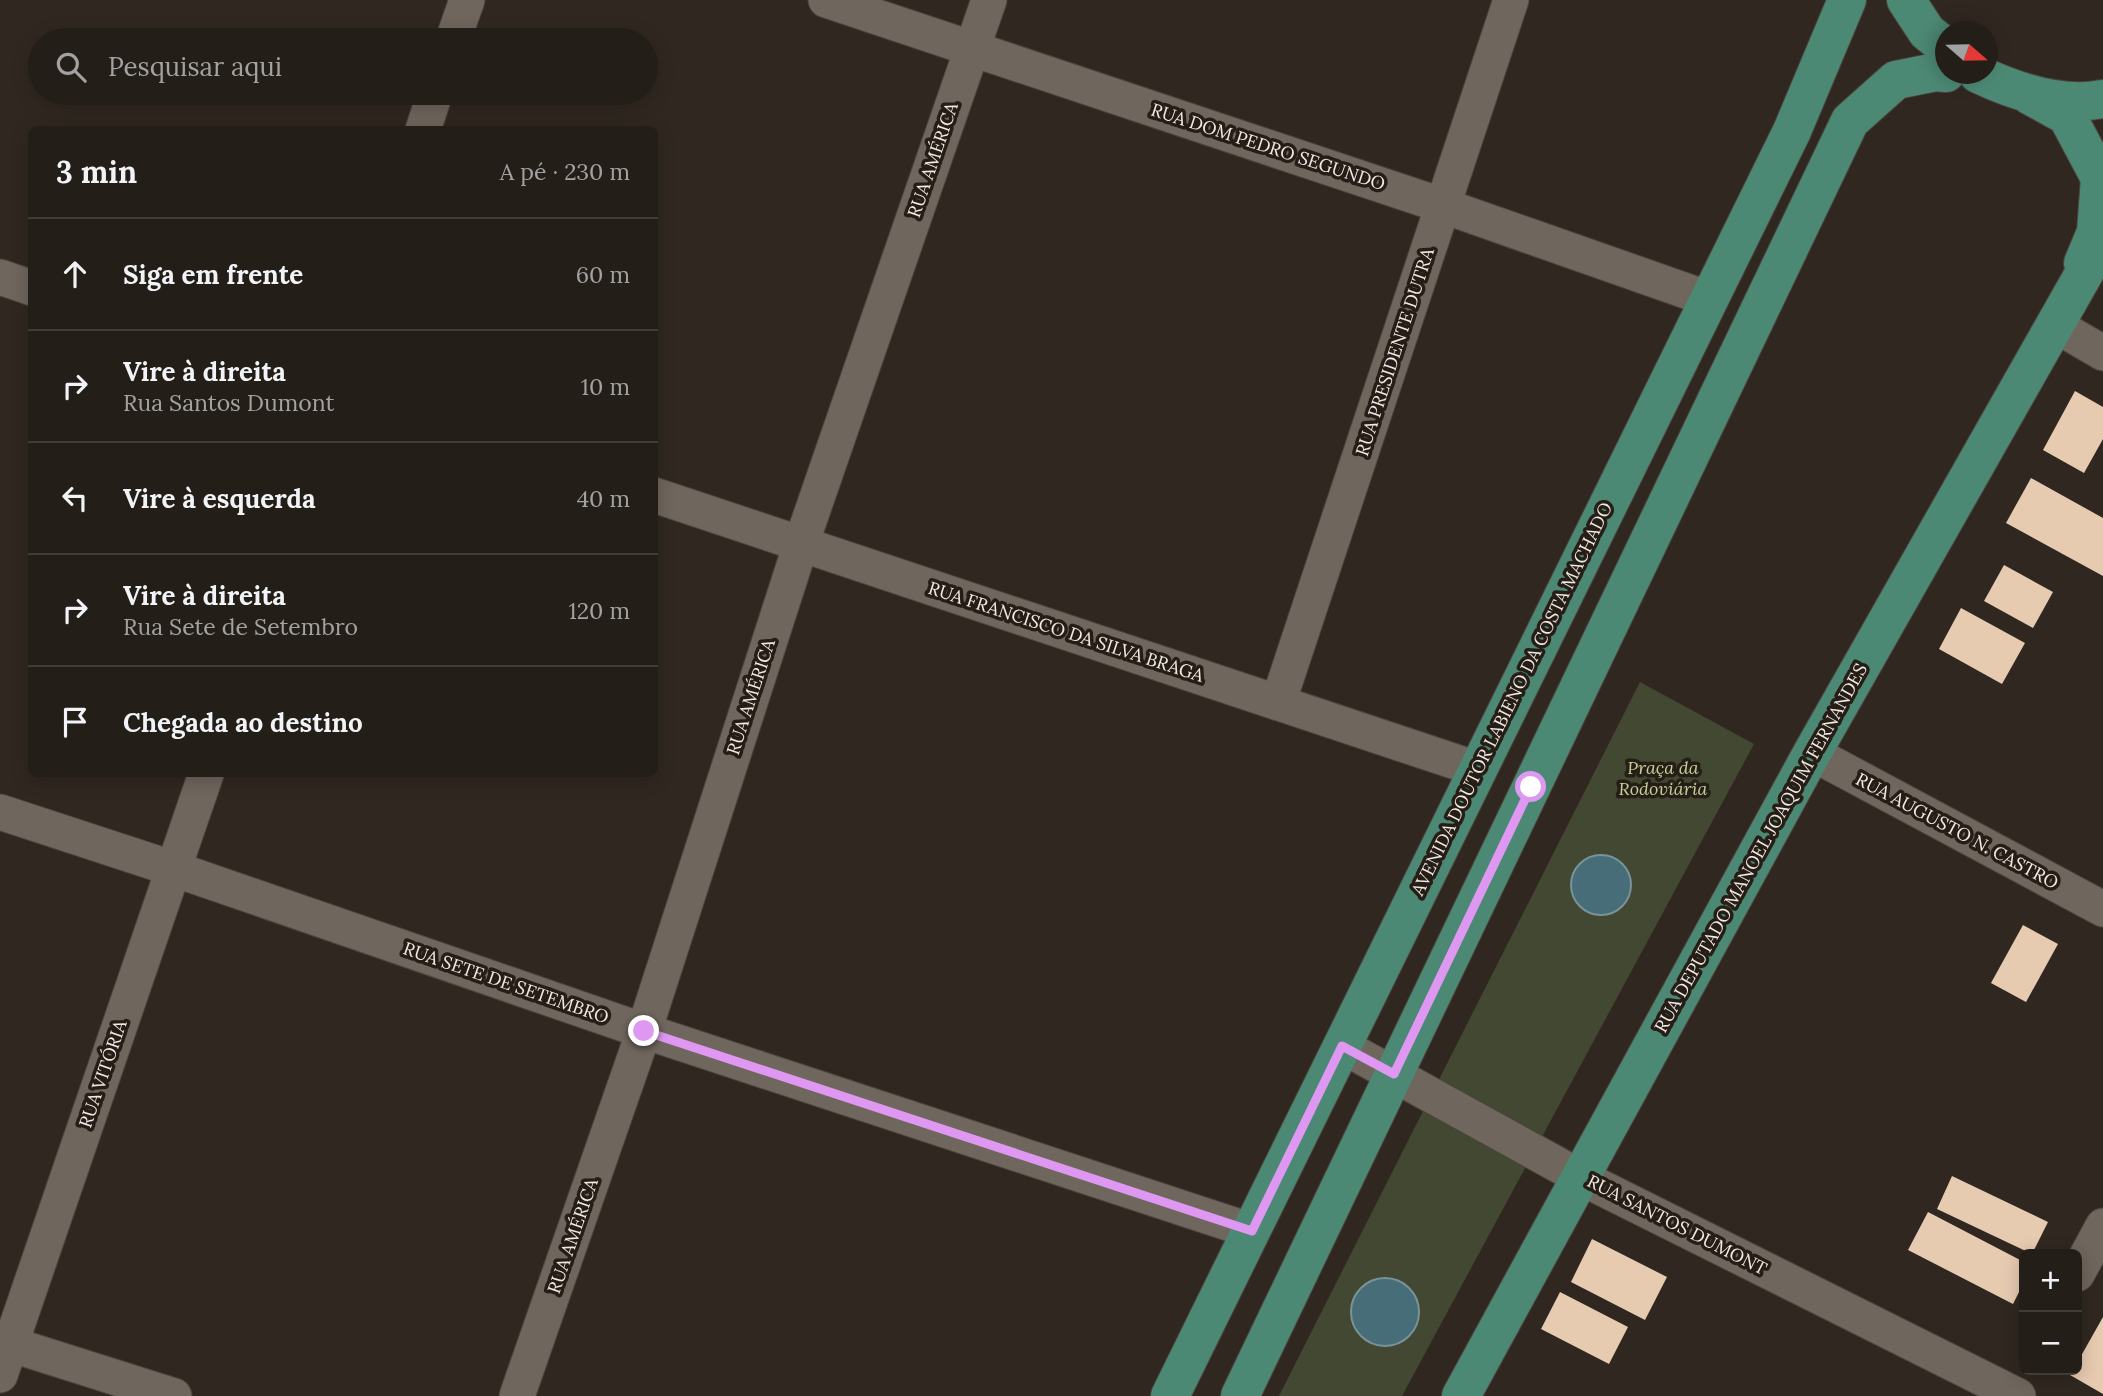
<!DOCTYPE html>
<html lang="pt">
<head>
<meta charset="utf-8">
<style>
	:root { --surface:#241e18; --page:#2c2721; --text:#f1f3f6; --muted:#a3a2a2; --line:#413c37 }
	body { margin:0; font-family:Lora,serif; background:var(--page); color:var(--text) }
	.controls { position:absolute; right:21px; bottom:21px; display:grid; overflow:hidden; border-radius:10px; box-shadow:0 4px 18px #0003 }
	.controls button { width:63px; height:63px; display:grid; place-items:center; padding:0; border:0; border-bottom:2px solid var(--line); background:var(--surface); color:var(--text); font:35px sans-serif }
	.compass { position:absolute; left:1935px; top:21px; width:63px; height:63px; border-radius:50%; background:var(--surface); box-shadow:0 4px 18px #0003; rotate:110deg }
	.stop { position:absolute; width:21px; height:21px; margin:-16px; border:5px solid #de98f2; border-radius:50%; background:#fff }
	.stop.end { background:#de98f2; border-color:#fff; box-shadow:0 2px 7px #0008 }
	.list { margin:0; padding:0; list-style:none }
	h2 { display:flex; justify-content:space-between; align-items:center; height:91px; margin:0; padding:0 28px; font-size:30px }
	h2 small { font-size:23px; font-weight:400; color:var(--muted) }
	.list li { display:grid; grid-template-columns:46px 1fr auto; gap:21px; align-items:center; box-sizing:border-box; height:112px; padding:0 28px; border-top:2px solid var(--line) }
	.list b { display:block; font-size:26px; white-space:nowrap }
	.list p { margin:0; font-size:23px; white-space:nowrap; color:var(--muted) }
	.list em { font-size:23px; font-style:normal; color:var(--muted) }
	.icon { flex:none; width:38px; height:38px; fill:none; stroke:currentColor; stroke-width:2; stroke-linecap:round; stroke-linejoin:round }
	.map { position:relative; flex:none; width:2103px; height:1396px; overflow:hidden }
	.search { position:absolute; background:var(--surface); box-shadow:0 4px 18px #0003; left:28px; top:28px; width:630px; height:77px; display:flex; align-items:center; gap:18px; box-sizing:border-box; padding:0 24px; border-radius:38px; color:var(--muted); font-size:26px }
	.panel { position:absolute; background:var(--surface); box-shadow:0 4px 18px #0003; left:28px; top:126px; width:630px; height:651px; border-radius:10px }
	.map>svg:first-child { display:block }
</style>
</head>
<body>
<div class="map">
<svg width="2103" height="1396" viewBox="0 0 2103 1396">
	<rect width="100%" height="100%" fill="#302820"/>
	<path fill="#424832" d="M 1640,682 L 1754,744 L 1402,1396 L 1279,1396 Z"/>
	<path fill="#476d79" stroke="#7a9299" stroke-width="2" d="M1571 885a30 30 0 1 1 60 0a30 30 0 1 1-60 0Z
		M1351 1312a34 34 0 1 1 68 0a34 34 0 1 1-68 0Z"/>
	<path fill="#e7cbb1" d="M 2075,391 L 2103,407 L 2103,439 L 2084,473 L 2043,450 Z
		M 2031,478 L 2103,518 L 2103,576 L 2006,523 Z
		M 2004,565 L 2053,592 L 2033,628 L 1984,601 Z
		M 1961,608 L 2025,643 L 2002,684 L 1939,649 Z
		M 2023,925 L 2058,944 L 2026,1002 L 1991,983 Z
		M 1952,1176 L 2048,1222 L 2032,1254 L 1937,1209 Z
		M 1928,1212 L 2024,1262 L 2024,1282 L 2013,1304 L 1908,1250 Z
		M 1592,1239 L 1667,1277 L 1645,1320 L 1571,1282 Z
		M 1560,1292 L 1628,1327 L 1609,1364 L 1541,1329 Z
		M 2103,1317 L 2103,1394 L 2070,1375 L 2073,1370 L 2077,1370 L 2077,1363 Z"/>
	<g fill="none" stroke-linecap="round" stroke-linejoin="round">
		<defs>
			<path id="minor" d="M 826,0 L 1444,206 L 1709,299
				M 453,40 L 467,0
				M 423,130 L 435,93
				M 0,277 L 32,288
				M 2055,325 L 2103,353
				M 654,495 L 1477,769
				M 1278,703 L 1511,0
				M 1812,753 L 2103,909
				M 0,812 L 174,869 L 644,1031 L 1252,1231
				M 1342,1046 L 1580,1177 L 2018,1396
				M 2077,1274 L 2103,1226
				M 0,1341 L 174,1396
				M 0,1375 L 206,774
				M 517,1396 L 644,1031 L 801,544 L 989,0"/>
			<path id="major" d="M 1906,0 L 1927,32 L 1946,47
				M 1978,74 C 2014,91 2062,107 2103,99
				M 2029,95 L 2067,116 L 2100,178 L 2096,232 L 2083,263
				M 1170,1396 L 1792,131 L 1847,0
				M 1240,1396 L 1850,121 L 1896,80 L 1936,72 L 1946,73
				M 1461,1396 L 1812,753 L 2103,240"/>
		</defs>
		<use href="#minor" stroke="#4c443e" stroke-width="37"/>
		<use href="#major" stroke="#4c443e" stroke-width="40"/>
		<use href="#minor" stroke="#6f665d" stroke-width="35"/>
		<use href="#major" stroke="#4c8974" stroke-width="38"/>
	</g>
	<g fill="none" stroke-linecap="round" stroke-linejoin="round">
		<path stroke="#de98f2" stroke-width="9" d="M 644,1031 L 1252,1231 L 1342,1046 L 1394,1074 L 1531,787"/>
	</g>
	<g text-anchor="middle" stroke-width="7" stroke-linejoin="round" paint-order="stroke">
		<g font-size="18" fill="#f0eae5" stroke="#261e16">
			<text transform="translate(1268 147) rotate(18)" y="6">RUA DOM PEDRO SEGUNDO</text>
			<text transform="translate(933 160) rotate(-71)" y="6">RUA AMÉRICA</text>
			<text transform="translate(1395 352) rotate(-72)" y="6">RUA PRESIDENTE DUTRA</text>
			<text transform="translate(1066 632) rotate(18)" y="6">RUA FRANCISCO DA SILVA BRAGA</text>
			<text transform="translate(751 697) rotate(-72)" y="6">RUA AMÉRICA</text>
			<text transform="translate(1512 699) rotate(-64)" y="6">AVENIDA DOUTOR LABIENO DA COSTA MACHADO</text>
			<text transform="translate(1957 831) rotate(28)" y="6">RUA AUGUSTO N. CASTRO</text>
			<text transform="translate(1761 848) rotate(-61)" y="6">RUA DEPUTADO MANOEL JOAQUIM FERNANDES</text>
			<text transform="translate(506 983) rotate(19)" y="6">RUA SETE DE SETEMBRO</text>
			<text transform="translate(103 1074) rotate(-71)" y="6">RUA VITÓRIA</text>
			<text transform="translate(1677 1225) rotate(27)" y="6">RUA SANTOS DUMONT</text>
			<text transform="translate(573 1236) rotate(-71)" y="6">RUA AMÉRICA</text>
		</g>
		<g font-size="18" font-style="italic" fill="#c2d098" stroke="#261e16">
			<text x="1663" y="774">Praça da<tspan x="1663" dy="21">Rodoviária</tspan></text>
		</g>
	</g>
</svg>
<div class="controls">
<button>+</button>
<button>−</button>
</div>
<svg class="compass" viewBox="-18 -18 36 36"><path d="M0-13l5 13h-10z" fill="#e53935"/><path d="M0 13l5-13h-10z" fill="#a3a2a2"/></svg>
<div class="stop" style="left:1531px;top:787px"></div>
<div class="stop end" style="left:644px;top:1031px"></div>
<div class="search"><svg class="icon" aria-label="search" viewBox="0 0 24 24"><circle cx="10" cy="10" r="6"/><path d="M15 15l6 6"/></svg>Pesquisar aqui</div>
<section class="panel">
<h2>3 min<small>A pé · 230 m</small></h2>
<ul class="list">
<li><svg class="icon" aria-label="ahead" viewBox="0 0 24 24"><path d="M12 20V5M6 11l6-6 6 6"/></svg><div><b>Siga em frente</b></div><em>60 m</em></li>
<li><svg class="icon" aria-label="right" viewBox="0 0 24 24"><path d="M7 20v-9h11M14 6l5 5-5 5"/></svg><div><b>Vire à direita</b><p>Rua Santos Dumont</p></div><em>10 m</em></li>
<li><svg class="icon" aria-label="left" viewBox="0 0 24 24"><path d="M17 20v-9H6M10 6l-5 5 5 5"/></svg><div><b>Vire à esquerda</b></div><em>40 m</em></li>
<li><svg class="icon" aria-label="right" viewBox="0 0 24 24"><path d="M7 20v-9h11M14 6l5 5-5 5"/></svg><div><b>Vire à direita</b><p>Rua Sete de Setembro</p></div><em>120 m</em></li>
<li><svg class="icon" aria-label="arrive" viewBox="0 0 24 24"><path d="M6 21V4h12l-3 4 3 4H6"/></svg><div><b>Chegada ao destino</b></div></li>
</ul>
</section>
</div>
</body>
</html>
